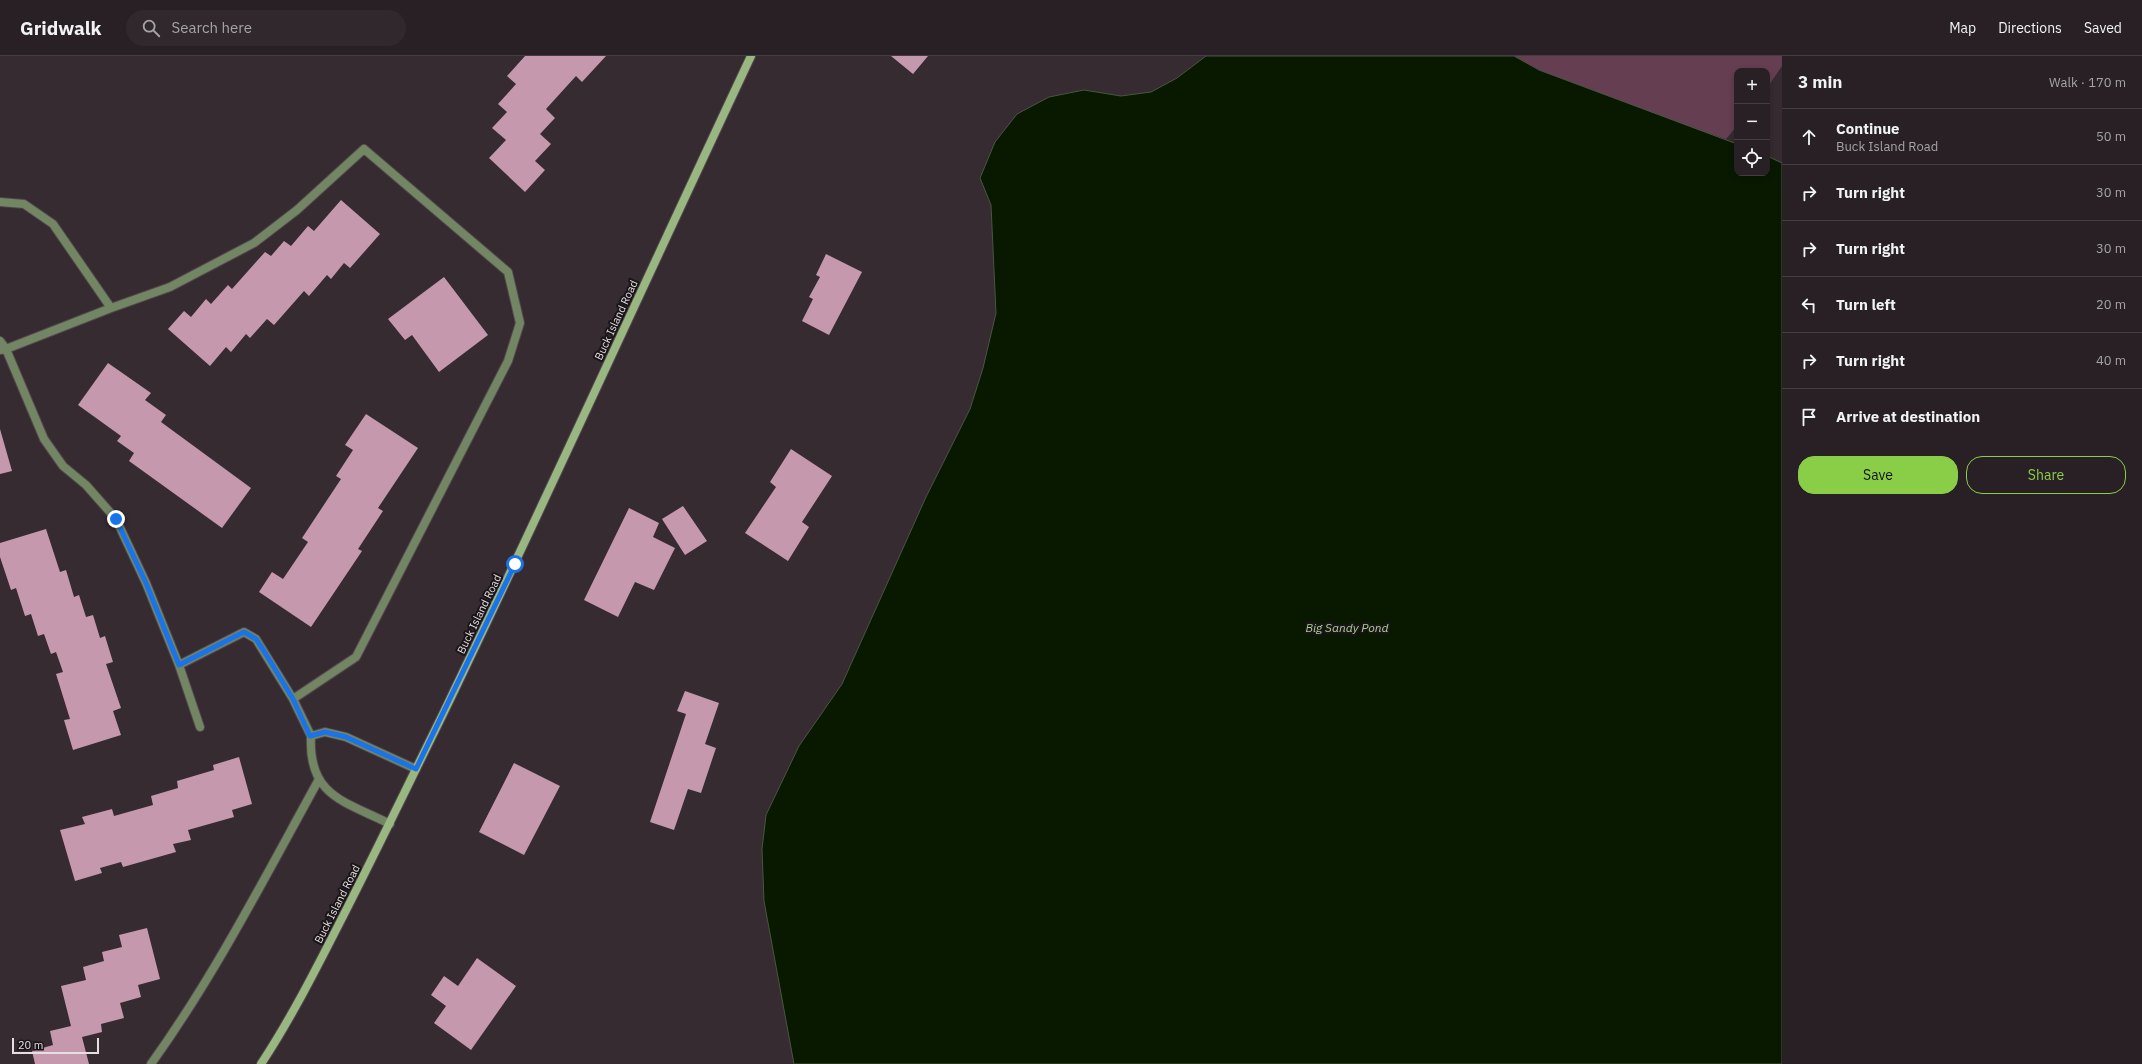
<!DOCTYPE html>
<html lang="en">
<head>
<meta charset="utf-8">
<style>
	:root { --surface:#282024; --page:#30282c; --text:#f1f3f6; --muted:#a5a3a6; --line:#443e41; --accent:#8ace48 }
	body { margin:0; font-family:"IBM Plex Sans",sans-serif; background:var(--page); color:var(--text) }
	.controls { position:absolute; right:12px; top:12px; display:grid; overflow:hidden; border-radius:8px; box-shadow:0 2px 6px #0003 }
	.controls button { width:36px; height:36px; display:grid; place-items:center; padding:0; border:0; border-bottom:1px solid var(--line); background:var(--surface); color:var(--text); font:20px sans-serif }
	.scale { position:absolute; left:12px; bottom:10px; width:87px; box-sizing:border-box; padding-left:4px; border:2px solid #e6dee1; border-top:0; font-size:11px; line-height:14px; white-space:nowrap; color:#e6dee1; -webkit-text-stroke:3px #1a1518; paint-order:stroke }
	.stop { position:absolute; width:12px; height:12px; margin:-9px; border:3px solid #1a73e8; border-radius:50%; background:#fff }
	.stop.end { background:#1a73e8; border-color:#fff; box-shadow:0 1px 4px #0008 }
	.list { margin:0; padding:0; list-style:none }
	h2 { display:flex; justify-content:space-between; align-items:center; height:52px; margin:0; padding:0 16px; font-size:17px }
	h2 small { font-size:13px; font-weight:400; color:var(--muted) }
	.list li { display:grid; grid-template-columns:26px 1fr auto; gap:12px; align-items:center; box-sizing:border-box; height:56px; padding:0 16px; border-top:1px solid var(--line) }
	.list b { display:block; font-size:15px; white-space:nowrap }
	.list p { margin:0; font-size:13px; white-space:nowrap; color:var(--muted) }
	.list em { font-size:13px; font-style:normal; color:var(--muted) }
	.actions { display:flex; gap:8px; padding:12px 16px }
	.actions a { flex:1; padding:9px 0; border:1px solid var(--accent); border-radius:16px; text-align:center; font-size:14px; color:var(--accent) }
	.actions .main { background:var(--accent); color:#111 }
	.icon { flex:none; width:22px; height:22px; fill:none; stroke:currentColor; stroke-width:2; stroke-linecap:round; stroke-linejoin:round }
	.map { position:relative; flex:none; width:1782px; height:1008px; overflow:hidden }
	header { display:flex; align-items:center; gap:24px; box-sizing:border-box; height:56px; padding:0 20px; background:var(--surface); border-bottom:1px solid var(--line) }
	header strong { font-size:19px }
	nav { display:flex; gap:22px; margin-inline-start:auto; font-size:14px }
	.search { width:280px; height:36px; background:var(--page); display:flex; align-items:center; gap:10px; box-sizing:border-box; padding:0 14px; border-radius:22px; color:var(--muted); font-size:15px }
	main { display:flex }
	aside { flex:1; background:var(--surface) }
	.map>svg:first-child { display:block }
</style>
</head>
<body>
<header>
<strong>Gridwalk</strong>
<div class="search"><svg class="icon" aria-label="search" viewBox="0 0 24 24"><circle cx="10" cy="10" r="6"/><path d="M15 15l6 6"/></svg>Search here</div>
<nav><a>Map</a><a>Directions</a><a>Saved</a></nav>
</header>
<main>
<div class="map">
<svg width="1782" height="1008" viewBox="0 0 1782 1008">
	<rect width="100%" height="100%" fill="#362b30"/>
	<path fill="#653e51" d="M 1514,0 L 1782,0 L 1782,10 L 1767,32 L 1767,15 L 1737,15 L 1737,70 L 1726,83 C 1655,59 1579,38 1514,0 Z"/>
	<path fill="#081900" stroke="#4b5444" d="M 1206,0 L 1514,0 L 1539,14 L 1737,88 L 1737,117 L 1767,117 L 1767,100 L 1782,107 L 1782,1008 L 794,1008 L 764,845 L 762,793 L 766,759 L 799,690 L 842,628 L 926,441 L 970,353 L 983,312 L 996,257 L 991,149 L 980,122 L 995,86 L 1017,58 L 1049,41 L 1084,34 L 1121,40 L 1151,36 L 1177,22 Z"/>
	<path fill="#c698ae" d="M 525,0 L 606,0 L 582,26 L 576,20 L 546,53 L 555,62 L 540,78 L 551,88 L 535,105 L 545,114 L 525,136 L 489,102 L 506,84 L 492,72 L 507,56 L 498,48 L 516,28 L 507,20 Z
		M 891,0 L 928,0 L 913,18 Z
		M 341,144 L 380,178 L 350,212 L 344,207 L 331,223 L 327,219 L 309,240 L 304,235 L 274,269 L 267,263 L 250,282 L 246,278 L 231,296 L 226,291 L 210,310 L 168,273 L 184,255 L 191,261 L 206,243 L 211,248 L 228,229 L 232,233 L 265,196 L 271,200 L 284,185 L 291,190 L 308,170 L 314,175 Z
		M 826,198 L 862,216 L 829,279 L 802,265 L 813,243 L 809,241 L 820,221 L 816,219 Z
		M 444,221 L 488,279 L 439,316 L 412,279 L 405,284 L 388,263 Z
		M 108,307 L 151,337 L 145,344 L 166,359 L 161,366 L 251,432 L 222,472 L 129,405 L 134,397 L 117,385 L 121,380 L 78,349 Z
		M 366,358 L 418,392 L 378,452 L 383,455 L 358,493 L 362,495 L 311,571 L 259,536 L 272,516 L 283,523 L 308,486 L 302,482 L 341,423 L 336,420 L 353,394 L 345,389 Z
		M 0,373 L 12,415 L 0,418 Z
		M 791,393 L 832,420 L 802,466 L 809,471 L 788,505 L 745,477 L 776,431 L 770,426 Z
		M 683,450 L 707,485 L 685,499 L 662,463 Z
		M 629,452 L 659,467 L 653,481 L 675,492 L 654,534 L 635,526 L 618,561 L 584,544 Z
		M 46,473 L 60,516 L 66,514 L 74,541 L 79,539 L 86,561 L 93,559 L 100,582 L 105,580 L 113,606 L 106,608 L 121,652 L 113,655 L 121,679 L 73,694 L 64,664 L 70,663 L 56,618 L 63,616 L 56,596 L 51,598 L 44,578 L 38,580 L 31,558 L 25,560 L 16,532 L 11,534 L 0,501 L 0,487 Z
		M 685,635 L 719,647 L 705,688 L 716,692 L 701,737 L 688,733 L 674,774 L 650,766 L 686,658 L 677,655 Z
		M 239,701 L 252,748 L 232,754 L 234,761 L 188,774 L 191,784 L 173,788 L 176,796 L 123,811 L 121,806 L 100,812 L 102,817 L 75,825 L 60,774 L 85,768 L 82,761 L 112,753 L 114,760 L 153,749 L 151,740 L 178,732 L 177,725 L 214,714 L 213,709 Z
		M 514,707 L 560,730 L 524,799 L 479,776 Z
		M 147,872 L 160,923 L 138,929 L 141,941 L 120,947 L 124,962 L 101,968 L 102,976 L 82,981 L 89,1008 L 35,1008 L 32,995 L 53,989 L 50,975 L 71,970 L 61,930 L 86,924 L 83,911 L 104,905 L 102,896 L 122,891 L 119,879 Z
		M 477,902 L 516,930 L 471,994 L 434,967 L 446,950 L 431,939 L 444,920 L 458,930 Z"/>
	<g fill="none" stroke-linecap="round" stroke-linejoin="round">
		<defs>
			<path id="lane" d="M 0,146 L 24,148 L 53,168 L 111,252
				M 0,285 L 6,293 L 44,383 L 63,410 L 86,429 L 116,463 L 146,527 L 179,609 L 244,576 L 256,583 L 293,643 L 356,601 L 508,305 L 520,267 L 508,216 L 364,93 L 297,154 L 254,187 L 170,231 L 111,252 L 6,293 L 0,294
				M 179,609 L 200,671
				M 293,643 L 311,680
				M 390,768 C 344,745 308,740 311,680 L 325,676 L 346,681 L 416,713
				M 151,1008 C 215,919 265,821 318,725"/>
			<path id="secondary" d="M 261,1008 C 290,964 314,917 338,870 C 374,800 408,729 443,658 C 548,440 648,219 751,0"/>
		</defs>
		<use href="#lane" stroke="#52484c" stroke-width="10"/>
		<use href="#secondary" stroke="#52484c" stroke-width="10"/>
		<use href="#lane" stroke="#728664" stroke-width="8"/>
		<use href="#secondary" stroke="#98b781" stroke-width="8"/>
	</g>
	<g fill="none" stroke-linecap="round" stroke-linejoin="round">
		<path stroke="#1a73e8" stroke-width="5" d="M 116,463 L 146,527 L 179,609 L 244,576 L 256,583 L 264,595 L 293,643 L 310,680 L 325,676 L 346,681 L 416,713 L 515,508"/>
	</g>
	<g text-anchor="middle" stroke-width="4" stroke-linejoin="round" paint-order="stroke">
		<g font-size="11" fill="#e6dee1" stroke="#1a1518">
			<text transform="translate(616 264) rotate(-65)" y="4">Buck Island Road</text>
			<text transform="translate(479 558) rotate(-64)" y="4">Buck Island Road</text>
			<text transform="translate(337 848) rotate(-63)" y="4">Buck Island Road</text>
		</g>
		<g font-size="12" font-style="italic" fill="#accf92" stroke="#1a1518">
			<text x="1347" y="576">Big Sandy Pond</text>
		</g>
	</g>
</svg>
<div class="controls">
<button>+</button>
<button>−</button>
<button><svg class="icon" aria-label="locate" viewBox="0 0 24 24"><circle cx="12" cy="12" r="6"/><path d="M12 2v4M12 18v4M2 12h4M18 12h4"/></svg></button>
</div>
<div class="scale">20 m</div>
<div class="stop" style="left:515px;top:508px"></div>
<div class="stop end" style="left:116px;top:463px"></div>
</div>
<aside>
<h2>3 min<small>Walk · 170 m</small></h2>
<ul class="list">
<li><svg class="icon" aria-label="ahead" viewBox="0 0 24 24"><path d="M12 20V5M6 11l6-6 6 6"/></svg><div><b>Continue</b><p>Buck Island Road</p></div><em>50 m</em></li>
<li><svg class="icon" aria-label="right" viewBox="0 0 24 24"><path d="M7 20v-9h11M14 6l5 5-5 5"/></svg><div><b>Turn right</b></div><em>30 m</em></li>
<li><svg class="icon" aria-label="right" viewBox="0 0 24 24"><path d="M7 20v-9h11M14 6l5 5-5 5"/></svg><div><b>Turn right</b></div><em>30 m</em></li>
<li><svg class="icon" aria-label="left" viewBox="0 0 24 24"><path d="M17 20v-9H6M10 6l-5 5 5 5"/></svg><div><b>Turn left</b></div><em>20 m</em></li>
<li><svg class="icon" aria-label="right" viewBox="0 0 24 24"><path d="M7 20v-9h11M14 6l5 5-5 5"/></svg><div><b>Turn right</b></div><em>40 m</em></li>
<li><svg class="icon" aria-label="arrive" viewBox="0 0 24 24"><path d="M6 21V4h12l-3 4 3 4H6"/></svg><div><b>Arrive at destination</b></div></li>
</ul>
<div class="actions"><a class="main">Save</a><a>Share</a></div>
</aside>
</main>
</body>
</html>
